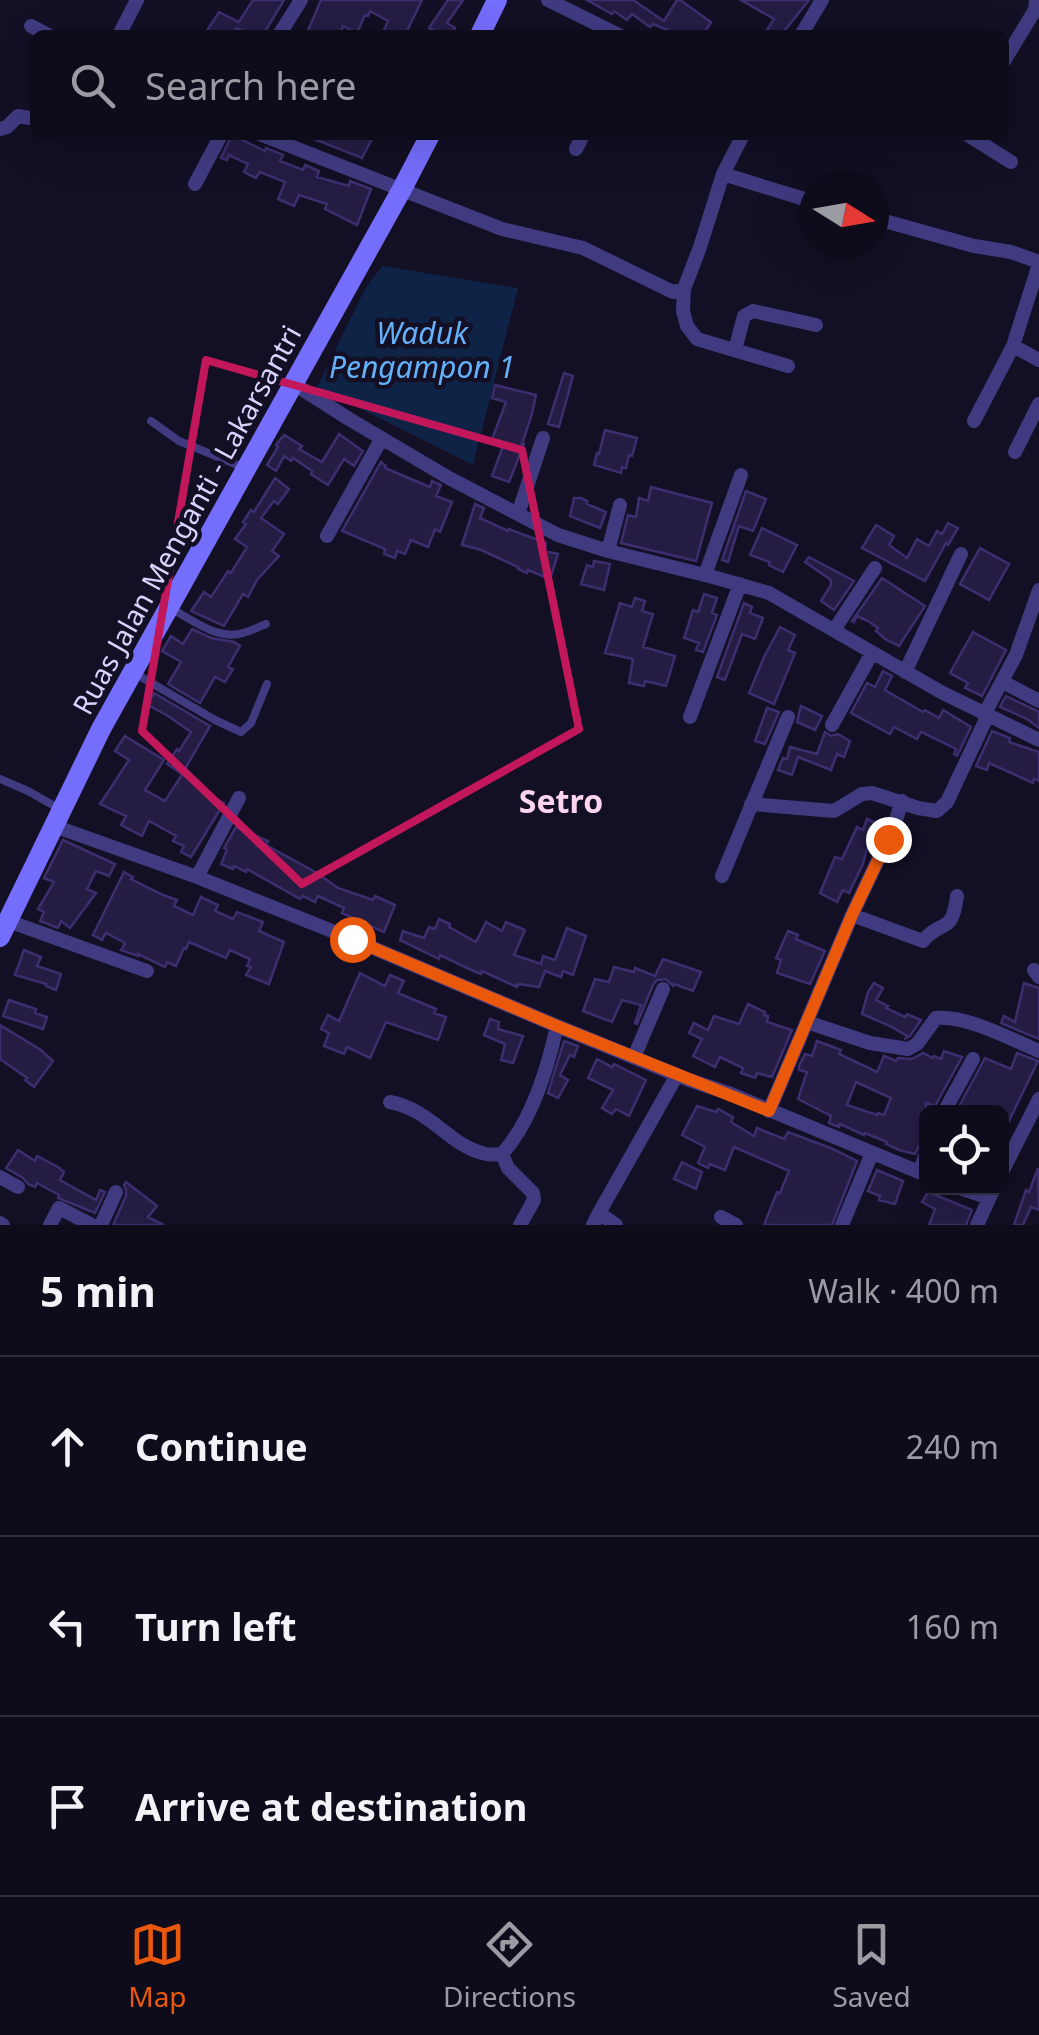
<!DOCTYPE html>
<html lang="en">
<head>
<meta charset="utf-8">
<style>
	:root { --surface:#0e0b1b; --page:#1c1928; --text:#f1f3f6; --muted:#9b9ba3; --line:#2e2b3a; --accent:#ea580c }
	body { margin:0; font-family:"Noto Sans",sans-serif; background:var(--page); color:var(--text) }
	.controls { position:absolute; right:30px; bottom:30px; display:grid; overflow:hidden; border-radius:15px; box-shadow:0 10px 40px #0002 }
	.controls button { width:90px; height:90px; display:grid; place-items:center; padding:0; border:0; border-bottom:2px solid var(--line); background:var(--surface); color:var(--text); font:50px sans-serif }
	.compass { position:absolute; left:799px; top:170px; width:90px; height:90px; border-radius:50%; background:var(--surface); box-shadow:0 10px 40px #0002; rotate:101deg }
	.stop { position:absolute; width:30px; height:30px; margin:-22px; border:8px solid #ea580c; border-radius:50%; background:#fff }
	.stop.end { background:#ea580c; border-color:#fff; box-shadow:0 2px 10px #0008 }
	.list { margin:0; padding:0; list-style:none }
	h2 { display:flex; justify-content:space-between; align-items:center; height:130px; margin:0; padding:0 40px; font-size:42px }
	h2 small { font-size:32px; font-weight:400; color:var(--muted) }
	.list li { display:grid; grid-template-columns:65px 1fr auto; gap:30px; align-items:center; box-sizing:border-box; height:180px; padding:0 40px; border-top:2px solid var(--line) }
	.list b { display:block; font-size:38px; white-space:nowrap }
	.list em { font-size:32px; font-style:normal; color:var(--muted) }
	.icon { flex:none; width:55px; height:55px; fill:none; stroke:currentColor; stroke-width:2; stroke-linecap:round; stroke-linejoin:round }
	.map { position:relative; flex:none; width:1039px; height:1225px; overflow:hidden }
	.search { position:absolute; background:var(--surface); box-shadow:0 10px 40px #0002; left:30px; right:30px; top:30px; height:110px; display:flex; align-items:center; gap:25px; box-sizing:border-box; padding:0 35px; border-radius:15px; color:var(--muted); font-size:38px }
	.sheet { height:670px; background:var(--surface) }
	nav { display:flex; justify-content:space-around; align-items:center; box-sizing:border-box; height:140px; border-top:2px solid var(--line); background:var(--surface); font-size:28px; color:var(--muted) }
	nav a { display:grid; justify-items:center; gap:5px }
	nav .on { color:var(--accent) }
	.map>svg:first-child { display:block }
</style>
</head>
<body>
<div class="map">
<svg width="1039" height="1225" viewBox="0 0 1039 1225">
	<rect width="100%" height="100%" fill="#130f24"/>
	<path fill="#0f2347" d="M 382,266 L 518,288 L 473,465 L 317,387 L 366,287 Z"/>
	<path fill="#251c44" stroke="#3d2e6f" stroke-width="2.5" fill-rule="evenodd" d="M 253,0 L 284,0 L 263,35 L 249,35 L 237,28 L 233,35 L 207,35 L 208,29 L 219,12 L 239,22 Z
		M 321,0 L 422,0 L 405,35 L 382,35 L 388,21 L 370,11 L 368,16 L 365,15 L 357,33 L 343,26 L 340,35 L 306,35 Z
		M 448,0 L 463,0 L 447,23 L 455,28 L 451,35 L 442,35 L 429,28 Z
		M 587,0 L 633,0 L 664,21 L 677,0 L 680,0 L 711,22 L 703,35 L 671,35 L 672,32 L 653,24 L 650,27 L 632,14 L 627,20 L 614,11 L 612,14 Z
		M 741,0 L 809,0 L 781,35 L 764,35 L 774,19 Z
		M 232,135 L 265,151 L 266,148 L 283,155 L 280,161 L 303,170 L 305,165 L 319,171 L 317,177 L 349,186 L 350,181 L 371,189 L 357,225 L 325,209 L 327,204 L 299,195 L 294,206 L 278,199 L 285,182 L 260,172 L 256,178 L 244,172 L 248,164 L 229,155 L 227,160 L 221,158 Z
		M 304,135 L 374,135 L 362,158 Z
		M 564,373 L 573,376 L 559,427 L 548,424 Z
		M 495,385 L 536,395 L 532,414 L 522,444 L 524,444 L 509,482 L 492,476 L 503,446 L 491,442 L 506,402 L 492,398 Z
		M 605,430 L 637,438 L 632,456 L 629,455 L 626,468 L 622,467 L 621,473 L 594,465 L 597,453 L 599,454 Z
		M 339,434 L 363,451 L 354,466 L 344,459 L 328,485 L 311,474 L 312,471 L 293,458 L 291,461 L 284,456 L 276,471 L 267,465 L 278,447 L 276,445 L 284,435 L 302,446 L 299,449 L 322,462 Z
		M 381,462 L 386,466 L 385,468 L 430,487 L 432,481 L 441,485 L 436,496 L 452,502 L 440,532 L 435,529 L 428,547 L 411,540 L 405,554 L 397,551 L 395,558 L 384,554 L 385,549 L 342,531 Z
		M 275,478 L 289,489 L 278,504 L 274,501 L 261,518 L 284,534 L 272,551 L 279,556 L 257,580 L 248,597 L 243,594 L 224,626 L 191,611 L 204,592 L 211,597 L 228,571 L 231,573 L 247,547 L 235,539 L 246,524 L 243,522 L 251,510 L 254,512 Z
		M 651,487 L 712,503 L 696,561 L 621,543 L 628,515 L 636,517 L 639,498 L 648,501 Z
		M 746,491 L 766,499 L 753,531 L 739,526 L 728,562 L 722,560 Z
		M 574,498 L 581,498 L 587,501 L 587,504 L 606,512 L 600,528 L 570,516 Z
		M 475,504 L 484,508 L 480,518 L 508,531 L 509,529 L 546,543 L 545,551 L 558,554 L 550,579 L 528,570 L 527,573 L 518,569 L 518,567 L 481,550 L 462,545 Z
		M 948,523 L 958,528 L 948,545 L 946,543 L 925,581 L 862,548 L 876,525 L 894,536 L 889,545 L 907,558 L 917,539 L 929,546 L 937,531 L 942,534 Z
		M 762,528 L 797,545 L 783,572 L 769,565 L 770,562 L 750,555 Z
		M 980,548 L 1009,564 L 989,600 L 960,584 Z
		M 809,557 L 854,581 L 834,610 L 821,601 L 831,585 L 831,580 L 805,562 Z
		M 594,561 L 610,564 L 604,590 L 581,584 L 587,565 L 593,567 Z
		M 882,578 L 925,606 L 899,646 L 885,639 L 876,631 L 878,628 L 868,621 L 857,616 L 854,622 L 852,621 Z
		M 704,594 L 717,598 L 712,613 L 717,615 L 703,652 L 696,650 L 699,643 L 684,638 L 693,610 L 698,612 Z
		M 635,598 L 645,601 L 642,611 L 653,614 L 643,647 L 675,656 L 666,686 L 645,681 L 644,686 L 629,683 L 633,659 L 605,653 L 620,603 L 632,607 Z
		M 744,603 L 752,607 L 750,613 L 763,618 L 755,639 L 742,634 L 725,680 L 717,677 Z
		M 780,627 L 795,635 L 788,650 L 795,653 L 774,704 L 749,693 L 764,657 Z
		M 192,629 L 211,638 L 234,642 L 240,646 L 228,667 L 233,669 L 225,682 L 215,677 L 200,703 L 168,684 L 181,662 L 162,651 L 171,636 L 183,644 Z
		M 973,632 L 1006,650 L 982,696 L 965,688 L 968,683 L 950,673 Z
		M 883,671 L 892,676 L 885,690 L 923,712 L 925,710 L 939,718 L 943,710 L 971,727 L 957,756 L 954,754 L 956,749 L 921,732 L 917,739 L 894,727 L 890,734 L 851,713 L 867,683 L 875,687 Z
		M 154,693 L 210,726 L 182,774 L 167,764 L 177,749 L 179,751 L 191,732 L 168,716 L 148,705 Z
		M 1006,696 L 1039,712 L 1039,728 L 1027,719 L 1000,707 Z
		M 801,706 L 822,716 L 815,730 L 797,722 Z
		M 767,708 L 779,712 L 765,744 L 755,741 Z
		M 992,731 L 1010,738 L 1009,742 L 1039,752 L 1039,781 L 1034,779 L 1033,783 L 989,763 L 987,770 L 976,766 Z
		M 825,732 L 831,736 L 838,734 L 850,741 L 844,757 L 837,754 L 831,770 L 798,757 L 792,775 L 778,770 L 783,758 L 787,759 L 790,747 L 817,754 Z
		M 125,736 L 164,760 L 145,790 L 165,801 L 183,773 L 206,789 L 204,793 L 224,803 L 191,857 L 181,852 L 184,846 L 173,841 L 176,836 L 149,821 L 142,836 L 121,825 L 126,816 L 100,804 L 129,760 L 115,751 Z
		M 867,819 L 882,826 L 874,843 L 869,841 L 863,864 L 849,893 L 843,890 L 837,902 L 820,893 L 835,857 L 842,859 L 857,827 L 863,830 Z
		M 236,827 L 268,841 L 266,845 L 317,873 L 338,888 L 373,900 L 375,896 L 395,905 L 384,932 L 342,913 L 344,908 L 318,896 L 315,902 L 303,896 L 300,899 L 247,869 L 246,872 L 234,866 L 233,869 L 221,864 L 227,850 L 224,848 Z
		M 63,840 L 115,864 L 109,876 L 96,871 L 87,889 L 96,893 L 70,928 L 61,921 L 58,928 L 40,921 L 44,912 L 38,909 L 54,882 L 44,878 Z
		M 124,872 L 133,877 L 131,879 L 163,895 L 177,900 L 174,906 L 193,915 L 201,897 L 218,905 L 215,911 L 233,919 L 237,912 L 263,922 L 259,931 L 284,942 L 269,984 L 246,975 L 251,967 L 247,966 L 250,959 L 230,950 L 226,958 L 189,942 L 186,949 L 184,948 L 176,966 L 167,962 L 165,967 L 138,954 L 138,956 L 121,950 L 125,943 L 106,933 L 102,940 L 93,935 Z
		M 439,919 L 450,924 L 449,927 L 476,942 L 486,922 L 502,931 L 506,922 L 525,930 L 514,955 L 541,964 L 543,956 L 555,960 L 567,928 L 586,936 L 573,975 L 563,971 L 561,977 L 545,971 L 539,987 L 518,984 L 517,987 L 482,971 L 481,974 L 467,968 L 440,955 L 439,959 L 400,940 L 403,931 L 424,938 L 429,927 L 435,929 Z
		M 788,931 L 798,935 L 796,939 L 825,951 L 810,984 L 777,973 L 781,960 L 776,958 Z
		M 24,950 L 41,957 L 37,966 L 61,974 L 56,990 L 46,986 L 46,984 L 15,975 Z
		M 663,959 L 701,972 L 693,991 L 674,984 L 673,986 L 666,979 L 657,980 L 653,985 L 637,1024 L 635,1023 L 641,1005 L 622,1000 L 612,1022 L 583,1011 L 595,979 L 609,982 L 614,967 L 634,972 L 635,968 L 655,976 Z
		M 360,973 L 385,986 L 390,975 L 404,981 L 398,993 L 436,1009 L 434,1013 L 446,1017 L 438,1040 L 386,1022 L 370,1058 L 347,1047 L 344,1054 L 324,1046 L 329,1033 L 321,1029 L 328,1015 L 339,1021 Z
		M 874,983 L 883,988 L 876,1000 L 888,1006 L 886,1008 L 905,1017 L 907,1014 L 921,1020 L 910,1036 L 906,1038 L 907,1036 L 890,1026 L 862,1014 L 868,992 Z
		M 1024,983 L 1039,988 L 1039,1039 L 1001,1023 L 1004,1016 L 1015,1022 Z
		M 9,1000 L 36,1009 L 35,1013 L 47,1017 L 43,1029 L 3,1016 Z
		M 748,1004 L 765,1012 L 764,1015 L 768,1016 L 767,1022 L 792,1030 L 772,1077 L 757,1073 L 755,1078 L 741,1073 L 743,1068 L 720,1057 L 715,1067 L 693,1056 L 702,1039 L 689,1033 L 694,1023 L 708,1030 L 714,1016 L 739,1024 Z
		M 490,1019 L 499,1022 L 498,1029 L 523,1036 L 513,1063 L 501,1060 L 505,1044 L 484,1035 Z
		M 0,1025 L 41,1050 L 53,1061 L 34,1087 L 25,1080 L 27,1078 L 0,1059 Z
		M 564,1041 L 578,1046 L 574,1057 L 570,1055 L 560,1075 L 568,1080 L 558,1098 L 548,1093 Z
		M 817,1041 L 841,1050 L 839,1054 L 877,1072 L 884,1056 L 896,1061 L 898,1058 L 912,1059 L 923,1053 L 933,1058 L 934,1056 L 941,1059 L 944,1051 L 962,1057 L 935,1106 L 926,1103 L 926,1144 L 919,1146 L 915,1154 L 899,1150 L 886,1144 L 887,1142 L 865,1133 L 864,1135 L 840,1124 L 839,1127 L 829,1123 L 831,1116 L 798,1099 L 807,1072 L 799,1070 L 799,1066 L 805,1054 L 812,1056 ZM 856,1082 L 891,1098 L 884,1115 L 878,1113 L 877,1115 L 847,1105 Z
		M 1017,1053 L 1038,1061 L 1009,1121 L 1002,1118 L 1002,1112 L 956,1112 L 985,1058 L 1011,1069 Z
		M 597,1059 L 612,1067 L 614,1064 L 646,1080 L 629,1116 L 616,1109 L 612,1114 L 602,1108 L 613,1090 L 588,1078 Z
		M 697,1106 L 716,1112 L 718,1109 L 733,1117 L 731,1122 L 754,1136 L 757,1128 L 784,1139 L 788,1132 L 833,1149 L 857,1161 L 832,1225 L 764,1225 L 777,1192 L 780,1193 L 789,1171 L 734,1147 L 725,1170 L 710,1164 L 708,1168 L 698,1163 L 705,1147 L 682,1135 Z
		M 18,1150 L 35,1161 L 37,1156 L 58,1167 L 64,1172 L 60,1180 L 96,1200 L 100,1190 L 105,1192 L 95,1213 L 58,1198 L 59,1195 L 37,1183 L 35,1187 L 28,1184 L 23,1178 L 6,1168 Z
		M 682,1162 L 702,1172 L 696,1189 L 674,1179 Z
		M 1038,1168 L 1039,1210 L 1031,1207 L 1023,1225 L 1014,1225 L 1026,1190 L 1029,1192 Z
		M 877,1170 L 903,1181 L 895,1204 L 879,1200 L 880,1196 L 868,1191 Z
		M 126,1182 L 157,1206 L 148,1217 L 164,1225 L 113,1225 L 126,1196 L 126,1190 L 124,1185 Z
		M 928,1192 L 972,1210 L 966,1225 L 929,1225 L 935,1209 L 922,1202 Z"/>
	<g fill="none" stroke-linecap="round" stroke-linejoin="round">
		<path stroke="#403b81" stroke-width="8" d="M 151,421 L 179,441 L 245,468
			M 169,607 C 190,619 218,641 243,633 C 251,631 258,627 266,624
			M 136,674 L 215,720 L 241,732 L 251,723 L 267,684
			M 0,779 L 28,791 L 58,808"/>
		<path stroke="#403b81" stroke-width="14" d="M 548,0 L 619,35
			M 31,26 L 48,35
			M 119,35 L 137,0
			M 279,35 L 301,0
			M 801,35 L 822,0
			M 1004,61 L 1035,10 L 1036,0
			M 0,129 L 7,127 L 18,116 L 35,119
			M 262,135 L 502,229 L 583,248 L 673,292 L 684,289
			M 743,135 L 723,174 L 700,247 L 684,289 L 683,311 L 687,326 L 697,339 L 788,366
			M 968,135 L 1011,162
			M 576,149 L 583,135
			M 723,174 L 814,202
			M 195,184 L 221,135
			M 874,218 L 974,246 L 1011,252 L 1039,262
			M 1013,346 L 1039,360
			M 735,350 L 744,316 L 753,311 L 816,325
			M 294,384 L 349,419 L 449,478 L 558,535 L 608,551 L 713,577 L 769,593 L 941,692 L 1039,740
			M 974,421 L 1013,346 L 1039,264
			M 1015,452 L 1039,404
			M 518,514 L 543,438
			M 327,536 L 382,438
			M 608,551 L 620,505
			M 705,575 L 741,475
			M 834,630 L 875,568
			M 905,672 L 961,554
			M 1003,682 L 1039,701
			M 984,715 L 1016,655 L 1039,590
			M 690,717 L 740,584
			M 832,725 L 872,653
			M 751,804 L 834,811 L 862,794 L 872,793 L 918,808 L 937,811 L 947,802 L 987,717
			M 54,826 L 197,877 L 352,939 L 557,1026 L 689,1080 L 731,1094 L 926,1175
			M 722,876 L 788,717
			M 197,877 L 239,798
			M 852,915 L 923,941 C 942,918 952,936 957,896
			M 8,921 L 147,971
			M 1034,970 L 1039,977
			M 807,1022 L 870,1043 L 908,1049 L 917,1044 L 936,1018 C 966,1015 1011,1039 1039,1051
			M 634,1057 L 663,989
			M 390,1102 C 432,1110 450,1147 486,1154 C 491,1155 497,1154 502,1154
			M 769,1111 L 852,915 L 894,826 L 902,801
			M 944,1112 L 973,1059
			M 502,1154 C 531,1122 548,1067 557,1026
			M 502,1154 L 508,1168 L 533,1193 L 534,1200 L 520,1225
			M 919,1172 L 926,1154
			M 1002,1172 L 1039,1099
			M 0,1177 L 18,1187
			M 960,1188 L 988,1198
			M 599,1213 L 677,1075
			M 721,1217 L 736,1225
			M 0,1223 L 3,1225
			M 50,1225 L 59,1208 L 92,1225
			M 101,1225 L 116,1192
			M 593,1225 L 599,1213 L 616,1225
			M 842,1225 L 872,1153
			M 977,1225 L 994,1188"/>
		<path stroke="#756dfb" stroke-width="20" d="M 480,35 L 497,0
			M 0,937 L 101,729 L 402,189 L 430,135"/>
	</g>
	<g fill="none" stroke-linecap="round" stroke-linejoin="round">
		<path stroke="#ea580c" stroke-width="12" d="M 352,939 L 557,1026 L 769,1111 L 852,915 L 888,839"/>
	</g>
	<path fill="none" stroke="#c2185b" stroke-width="8" stroke-linejoin="round" d="M 206,360 L 522,450 L 579,729 L 302,884 L 142,731 Z"/>
	<g text-anchor="middle" stroke-width="9" stroke-linejoin="round" paint-order="stroke">
		<g font-size="28" fill="#d9d3fe" stroke="#130f24">
			<text transform="translate(187 520) rotate(-61)" y="10">Ruas Jalan Menganti - Lakarsantri</text>
		</g>
		<g font-size="30" font-style="italic" fill="#64b1fa" stroke="#130f24">
			<text x="422" y="344">Waduk<tspan x="422" dy="34">Pengampon 1</tspan></text>
		</g>
		<g font-size="32" font-weight="bold" fill="#fed5ee" stroke="#130f24">
			<text x="561" y="813">Setro</text>
		</g>
	</g>
</svg>
<div class="controls">
<button><svg class="icon" aria-label="locate" viewBox="0 0 24 24"><circle cx="12" cy="12" r="6"/><path d="M12 2v4M12 18v4M2 12h4M18 12h4"/></svg></button>
</div>
<svg class="compass" viewBox="-18 -18 36 36"><path d="M0-13l5 13h-10z" fill="#e53935"/><path d="M0 13l5-13h-10z" fill="#9b9ba3"/></svg>
<div class="stop" style="left:352px;top:939px"></div>
<div class="stop end" style="left:888px;top:839px"></div>
<div class="search"><svg class="icon" aria-label="search" viewBox="0 0 24 24"><circle cx="10" cy="10" r="6"/><path d="M15 15l6 6"/></svg>Search here</div>
</div>
<section class="sheet">
<h2>5 min<small>Walk · 400 m</small></h2>
<ul class="list">
<li><svg class="icon" aria-label="ahead" viewBox="0 0 24 24"><path d="M12 20V5M6 11l6-6 6 6"/></svg><div><b>Continue</b></div><em>240 m</em></li>
<li><svg class="icon" aria-label="left" viewBox="0 0 24 24"><path d="M17 20v-9H6M10 6l-5 5 5 5"/></svg><div><b>Turn left</b></div><em>160 m</em></li>
<li><svg class="icon" aria-label="arrive" viewBox="0 0 24 24"><path d="M6 21V4h12l-3 4 3 4H6"/></svg><div><b>Arrive at destination</b></div></li>
</ul>
</section>
<nav>
<a class="on"><svg class="icon" aria-label="map" viewBox="0 0 24 24"><path d="M3 6l6-2 6 2 6-2v14l-6 2-6-2-6 2zM9 4v14M15 6v14"/></svg>Map</a>
<a><svg class="icon" aria-label="directions" viewBox="0 0 24 24"><path d="M12 3l9 9-9 9-9-9zM9 14v-3h6M13 9l2 2-2 2"/></svg>Directions</a>
<a><svg class="icon" aria-label="saved" viewBox="0 0 24 24"><path d="M7 4h10v16l-5-4-5 4z"/></svg>Saved</a>
</nav>
</body>
</html>
